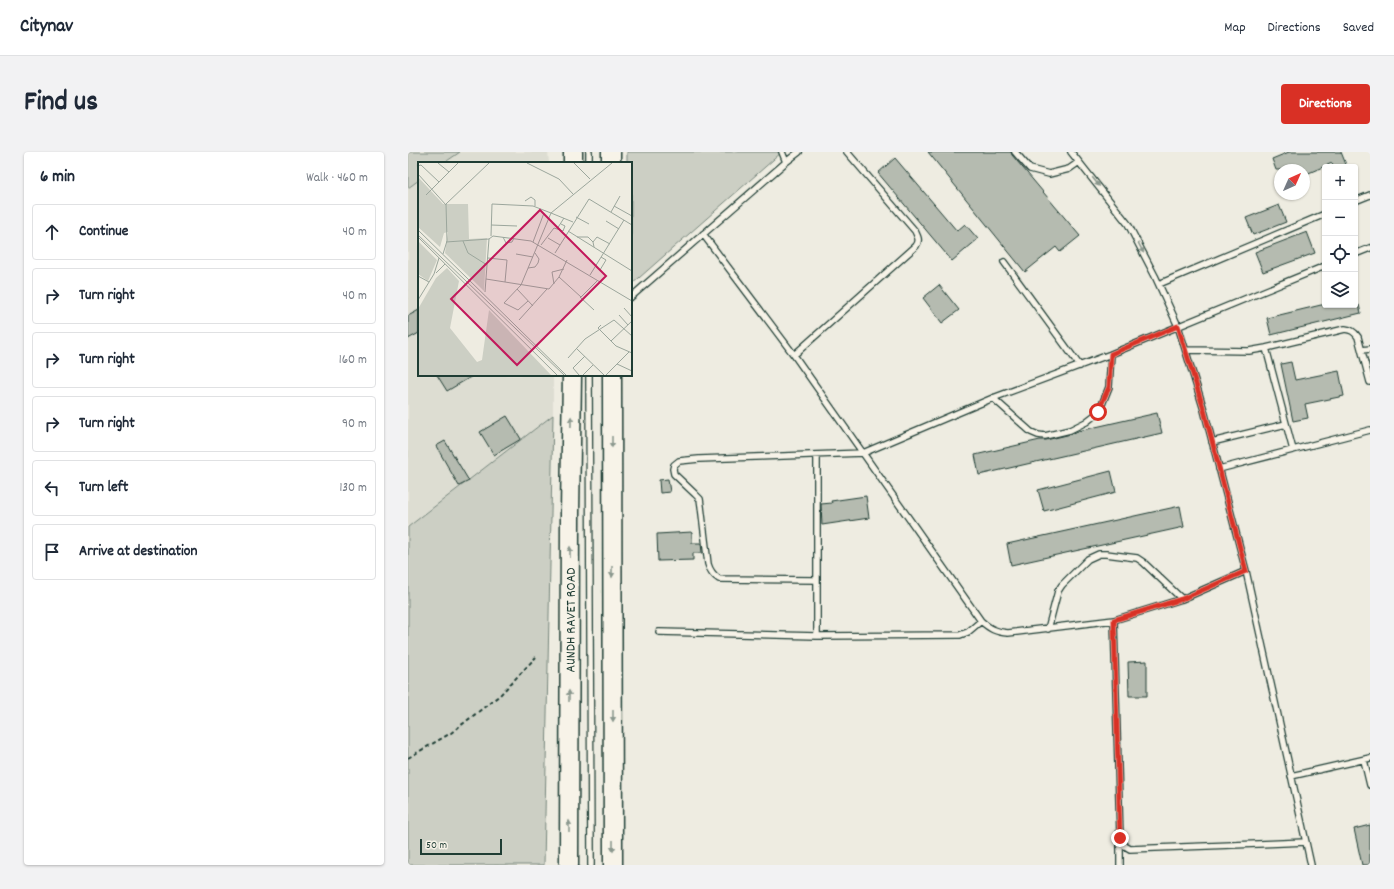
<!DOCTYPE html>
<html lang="en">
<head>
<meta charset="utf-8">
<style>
	:root { --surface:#fff; --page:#f2f2f3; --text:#1f2937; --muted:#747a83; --line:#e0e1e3; --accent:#d93025 }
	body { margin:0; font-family:Dekko,sans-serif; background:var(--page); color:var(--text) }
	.controls { position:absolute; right:12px; top:12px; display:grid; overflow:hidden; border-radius:4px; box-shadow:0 1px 3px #0004 }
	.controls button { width:36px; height:36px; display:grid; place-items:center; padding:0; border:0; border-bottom:1px solid var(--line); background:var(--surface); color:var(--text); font:20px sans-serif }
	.compass { position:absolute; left:866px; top:12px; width:36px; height:36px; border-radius:50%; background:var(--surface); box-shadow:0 1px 3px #0004; rotate:45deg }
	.scale { position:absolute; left:12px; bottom:10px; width:82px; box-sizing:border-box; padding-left:4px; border:2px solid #1f3d34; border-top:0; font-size:11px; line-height:14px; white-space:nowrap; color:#1f3d34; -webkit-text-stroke:3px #f7f3e8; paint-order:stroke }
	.stop { position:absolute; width:12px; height:12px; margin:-9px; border:3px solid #d93025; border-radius:50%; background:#fff }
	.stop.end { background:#d93025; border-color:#fff; box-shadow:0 1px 4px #0008 }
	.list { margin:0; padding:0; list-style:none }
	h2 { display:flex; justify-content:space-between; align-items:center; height:52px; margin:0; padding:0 16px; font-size:17px }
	h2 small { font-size:13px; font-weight:400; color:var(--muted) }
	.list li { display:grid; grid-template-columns:26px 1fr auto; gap:12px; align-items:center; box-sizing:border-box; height:56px; margin:0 8px 8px; padding:0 8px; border:1px solid var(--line); border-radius:4px }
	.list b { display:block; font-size:15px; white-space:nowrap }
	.list em { font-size:13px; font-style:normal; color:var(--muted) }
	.icon { flex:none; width:22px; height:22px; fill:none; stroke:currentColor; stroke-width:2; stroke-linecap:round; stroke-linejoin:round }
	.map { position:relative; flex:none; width:962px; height:713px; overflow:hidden; border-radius:4px }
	header { display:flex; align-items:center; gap:24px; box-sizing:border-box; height:56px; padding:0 20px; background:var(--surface); border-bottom:1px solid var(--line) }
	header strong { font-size:19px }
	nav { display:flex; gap:22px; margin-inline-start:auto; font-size:14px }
	.intro { display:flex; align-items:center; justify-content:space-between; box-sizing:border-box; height:96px; padding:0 24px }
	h1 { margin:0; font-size:28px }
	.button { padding:10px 18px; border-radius:4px; background:var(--accent); color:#fff; font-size:14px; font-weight:700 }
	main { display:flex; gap:24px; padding:0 24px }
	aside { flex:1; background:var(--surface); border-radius:4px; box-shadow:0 1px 3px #0004 }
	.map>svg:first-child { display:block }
</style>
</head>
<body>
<header>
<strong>Citynav</strong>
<nav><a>Map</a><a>Directions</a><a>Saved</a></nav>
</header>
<div class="intro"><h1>Find us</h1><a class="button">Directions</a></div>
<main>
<aside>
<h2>6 min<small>Walk · 460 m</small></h2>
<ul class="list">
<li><svg class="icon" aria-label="ahead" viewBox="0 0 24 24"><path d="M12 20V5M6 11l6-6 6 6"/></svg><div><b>Continue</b></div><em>40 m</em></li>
<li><svg class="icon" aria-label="right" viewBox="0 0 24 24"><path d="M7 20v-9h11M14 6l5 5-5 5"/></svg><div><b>Turn right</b></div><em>40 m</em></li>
<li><svg class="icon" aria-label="right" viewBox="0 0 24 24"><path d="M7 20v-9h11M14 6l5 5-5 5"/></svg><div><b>Turn right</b></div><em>160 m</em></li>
<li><svg class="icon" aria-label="right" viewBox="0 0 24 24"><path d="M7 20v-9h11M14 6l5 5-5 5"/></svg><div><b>Turn right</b></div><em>90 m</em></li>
<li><svg class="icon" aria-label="left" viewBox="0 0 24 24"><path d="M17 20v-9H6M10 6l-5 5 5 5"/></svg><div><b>Turn left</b></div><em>130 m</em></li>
<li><svg class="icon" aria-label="arrive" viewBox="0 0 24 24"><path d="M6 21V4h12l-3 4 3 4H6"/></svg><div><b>Arrive at destination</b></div></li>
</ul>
</aside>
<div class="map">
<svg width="962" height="713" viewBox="0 0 962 713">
	<rect width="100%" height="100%" fill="#eeece1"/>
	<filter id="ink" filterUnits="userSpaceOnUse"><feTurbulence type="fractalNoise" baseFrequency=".025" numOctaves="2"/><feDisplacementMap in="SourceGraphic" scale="8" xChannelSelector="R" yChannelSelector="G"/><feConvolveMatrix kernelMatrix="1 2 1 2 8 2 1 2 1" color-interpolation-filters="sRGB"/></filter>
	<g filter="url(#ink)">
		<path fill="#ddddd2" d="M 52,0 L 140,0 L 141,11 L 36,11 Z
			M 11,28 L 11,223 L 145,223 L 145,263 L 0,375 L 0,36 Z"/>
		<path fill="#cccfc4" stroke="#76867c" d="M 0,0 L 52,0 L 36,11 L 11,11 L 11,28 L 0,36 Z
			M 219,0 L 374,0 L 223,133 L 223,11 L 219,11 Z
			M 145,263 L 136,713 L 0,713 L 0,375 Z"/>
		<path fill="#b5bbb0" stroke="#1f3d34" d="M 520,0 L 603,0 L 604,3 L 672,84 L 652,100 L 648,95 L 617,120 Z
			M 881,0 L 933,0 L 939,15 L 925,15 L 924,11 L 896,23 L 896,18 L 868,18 L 864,7 Z
			M 487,6 L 549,79 L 557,72 L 570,87 L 544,109 L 470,21 Z
			M 871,53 L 878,70 L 845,83 L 838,66 Z
			M 899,80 L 907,101 L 855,120 L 847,100 Z
			M 531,133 L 551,158 L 534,171 L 515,146 Z
			M 913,153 L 951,153 L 953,161 L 863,183 L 859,166 Z
			M 11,158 L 11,181 L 0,187 L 0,164 Z
			M 883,210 L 887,228 L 931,219 L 936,244 L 897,252 L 900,266 L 885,269 L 873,212 Z
			M 29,223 L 66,223 L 39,239 Z
			M 749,261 L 754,281 L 571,323 L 567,303 L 632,288 L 638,288 L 663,282 L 670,279 Z
			M 99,264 L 113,287 L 86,303 L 72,280 Z
			M 37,289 L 61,329 L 51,334 L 28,294 Z
			M 703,319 L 708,340 L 636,359 L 630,338 Z
			M 260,327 L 262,340 L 252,341 L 251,328 Z
			M 458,344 L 461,366 L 414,373 L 413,352 L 424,351 L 423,349 Z
			M 772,354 L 776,375 L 603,413 L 599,392 Z
			M 284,380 L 284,391 L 293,391 L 294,401 L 285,401 L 285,408 L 250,409 L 249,382 Z
			M 739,509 L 739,544 L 721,544 L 720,510 Z
			M 962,673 L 962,713 L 954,713 L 946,677 Z"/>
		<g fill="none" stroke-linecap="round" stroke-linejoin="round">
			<defs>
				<path id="lane" d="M 374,0 L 378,10 L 391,0
					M 607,0 L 622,17 L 641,22 L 661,17 L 671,10
					M 663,0 L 720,72 L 747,124 L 770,174 L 796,258 L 838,419 L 903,713
					M 181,11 L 181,0
					M 947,49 L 962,43
					M 295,82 L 386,203 L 573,469 C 582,477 588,480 600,481 L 706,468 L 774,447 L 838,419
					M 947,102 L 962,96
					M 596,110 L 672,214
					M 751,132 L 917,62
					M 223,145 L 378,10
					M 858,196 L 885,298
					M 778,198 L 841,199 L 858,196 L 937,177 C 943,178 946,179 950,185 L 962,230
					M 954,198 L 962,197
					M 386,203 L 508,94 C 512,89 510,85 507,79 L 439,0
					M 181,223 L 183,713
					M 585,246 L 623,280 L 630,283 L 637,284 L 662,278 L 678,270 L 691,260 L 701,235 L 703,202
					M 804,290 L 878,272
					M 811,317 L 962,278
					M 409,428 L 311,427 C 305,423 302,419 300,412 L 293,354 L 292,347 L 287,342 L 266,322 L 265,317 L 266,313 L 271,309 L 291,307 L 455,301 L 585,246 L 703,202 L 917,114
					M 706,468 L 712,686 L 717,694 L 722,697 L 898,690
					M 640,477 L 650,439 L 654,433 L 680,407 L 691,402 L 698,402 L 729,406 L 735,410 L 774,447
					M 251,480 L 409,484 L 552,483 L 560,480 L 573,469
					M 409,484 L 409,303
					M 956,608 L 962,633
					M 883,624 L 962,606
					M 712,713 L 712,688"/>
				<g id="primary">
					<path d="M 203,0 L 203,11"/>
					<path d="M 165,11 L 165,0"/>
					<path d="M 204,223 L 205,713"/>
					<path id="s1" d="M 161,713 L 162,361 L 164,223"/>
				</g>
			</defs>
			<use href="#lane" stroke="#1f3d34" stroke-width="8"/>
			<use href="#primary" stroke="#1f3d34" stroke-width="21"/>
			<path stroke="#1f3d34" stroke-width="2" stroke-dasharray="4 3" stroke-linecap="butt" d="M 0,606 L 43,581 L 92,543 L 128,505"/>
			<use href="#lane" stroke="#f7f3e8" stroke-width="5.5"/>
			<use href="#primary" stroke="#f7f3e8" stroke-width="18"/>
		</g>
		<defs><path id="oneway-solid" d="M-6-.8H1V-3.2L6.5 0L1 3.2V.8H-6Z"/></defs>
		<g fill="#8b988e">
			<use href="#oneway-solid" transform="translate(688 30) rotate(51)"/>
			<use href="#oneway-solid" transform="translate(733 96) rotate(62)"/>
			<use href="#oneway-solid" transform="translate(163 270) rotate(-89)"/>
			<use href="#oneway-solid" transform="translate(204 290) rotate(90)"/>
			<use href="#oneway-solid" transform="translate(162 400) rotate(-90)"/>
			<use href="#oneway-solid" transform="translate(204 420) rotate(90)"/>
			<use href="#oneway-solid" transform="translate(161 544) rotate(-90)"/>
			<use href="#oneway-solid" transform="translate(205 564) rotate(90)"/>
			<use href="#oneway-solid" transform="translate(161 674) rotate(-90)"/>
			<use href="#oneway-solid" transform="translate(205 694) rotate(90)"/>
		</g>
	</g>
	<g fill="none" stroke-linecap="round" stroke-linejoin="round" filter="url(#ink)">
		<path stroke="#d93025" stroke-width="5" d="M 690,260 L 701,235 L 703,202 L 770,174 L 796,258 L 838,419 L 774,447 L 706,468 L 712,686"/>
	</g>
	<g text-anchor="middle" stroke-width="4" stroke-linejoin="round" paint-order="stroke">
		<g font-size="14" fill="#1f3d34" stroke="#f7f3e8">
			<text dy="5" stroke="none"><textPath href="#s1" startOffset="245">AUNDH RAVET ROAD</textPath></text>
		</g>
	</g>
	<g transform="translate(10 10)">
		<rect width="214" height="214" fill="#eeece1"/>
		<path d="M 0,15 L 25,42 L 50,42 L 51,77 L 69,76 L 66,129 L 27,91 L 30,70 L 26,71 L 22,85 L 0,65 ZM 0,79 L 19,98 L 10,119 L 0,112 ZM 29,106 L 41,119 L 32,166 L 59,200 L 64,198 L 71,148 L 133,213 L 0,213 L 0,147 L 18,116 Z" fill="#cccfc4"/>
		<path fill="none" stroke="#9ba69c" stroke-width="1" d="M 20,1 L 31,10M 109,1 L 141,17 L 155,32M 156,1 L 172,17M 0,4 L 3,3 L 21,20M 0,12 L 28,43M 8,33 L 40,1M 107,39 L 113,35 L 117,38 L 117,44M 196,44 L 214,54M 193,50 L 202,34M 158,55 L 171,62M 188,59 L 201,67M 155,60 L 133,51 L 194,1M 73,63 L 99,64M 139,67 L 146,56M 0,68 L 148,213M 150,69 L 214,109M 0,73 L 146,213M 73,74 L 74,42 L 115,44 L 133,51 L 103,123 L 86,141 L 100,148 L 110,139M 0,75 L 139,213M 85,75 L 88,81 L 94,80 L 96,76M 159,75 L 170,75 L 175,80 L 176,85M 130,76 L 142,83M 45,79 L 50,91 L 69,103 L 71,77M 28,80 L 71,77 L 75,74 L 113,79 L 214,139M 115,80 L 126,51M 175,80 L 179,75 L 192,82M 123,83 L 136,66 L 145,69 L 147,64 L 143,62M 137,91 L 171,37 L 214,63M 25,92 L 29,79 L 28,42 L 71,1M 98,92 L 115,95M 70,96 L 89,98 L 87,120M 178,105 L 182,108 L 188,98 L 183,95M 110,106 L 117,105 L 120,101 L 121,97 L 117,91M 18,111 L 27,102M 172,113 L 206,58M 0,114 L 11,120M 141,115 L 163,135 L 180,118M 68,117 L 131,127 L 141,115 L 149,98M 136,122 L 134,110 L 146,107M 99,127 L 115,144M 67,130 L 69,103M 162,135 L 176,148M 0,138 L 16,112 L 21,96M 206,146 L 214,155M 201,153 L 210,163M 101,158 L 129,127M 183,163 L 180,166 L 198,184 L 214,191M 193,179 L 214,159M 159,187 L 186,213M 150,196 L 167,177 L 196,158 L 214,174M 199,202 L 214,209M 161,213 L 155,206 L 167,194M 165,213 L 175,203M 188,213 L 211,190"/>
		<path fill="#c2185b" fill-opacity="0.15" stroke="#c2185b" stroke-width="2" d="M 122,48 L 188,114 L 99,203 L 33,137 Z"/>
		<rect width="214" height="214" fill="none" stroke="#1f3d34" stroke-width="2"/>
	</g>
</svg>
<div class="controls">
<button>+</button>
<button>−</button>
<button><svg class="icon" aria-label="locate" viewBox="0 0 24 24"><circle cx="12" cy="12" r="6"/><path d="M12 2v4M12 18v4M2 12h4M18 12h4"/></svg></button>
<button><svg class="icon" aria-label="layers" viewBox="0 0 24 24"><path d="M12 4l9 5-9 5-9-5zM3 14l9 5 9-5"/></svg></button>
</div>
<svg class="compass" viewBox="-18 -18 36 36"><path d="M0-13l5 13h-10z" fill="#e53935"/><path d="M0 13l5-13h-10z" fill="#747a83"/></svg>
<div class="scale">50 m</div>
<div class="stop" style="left:690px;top:260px"></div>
<div class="stop end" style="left:712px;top:686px"></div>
</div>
</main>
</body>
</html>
